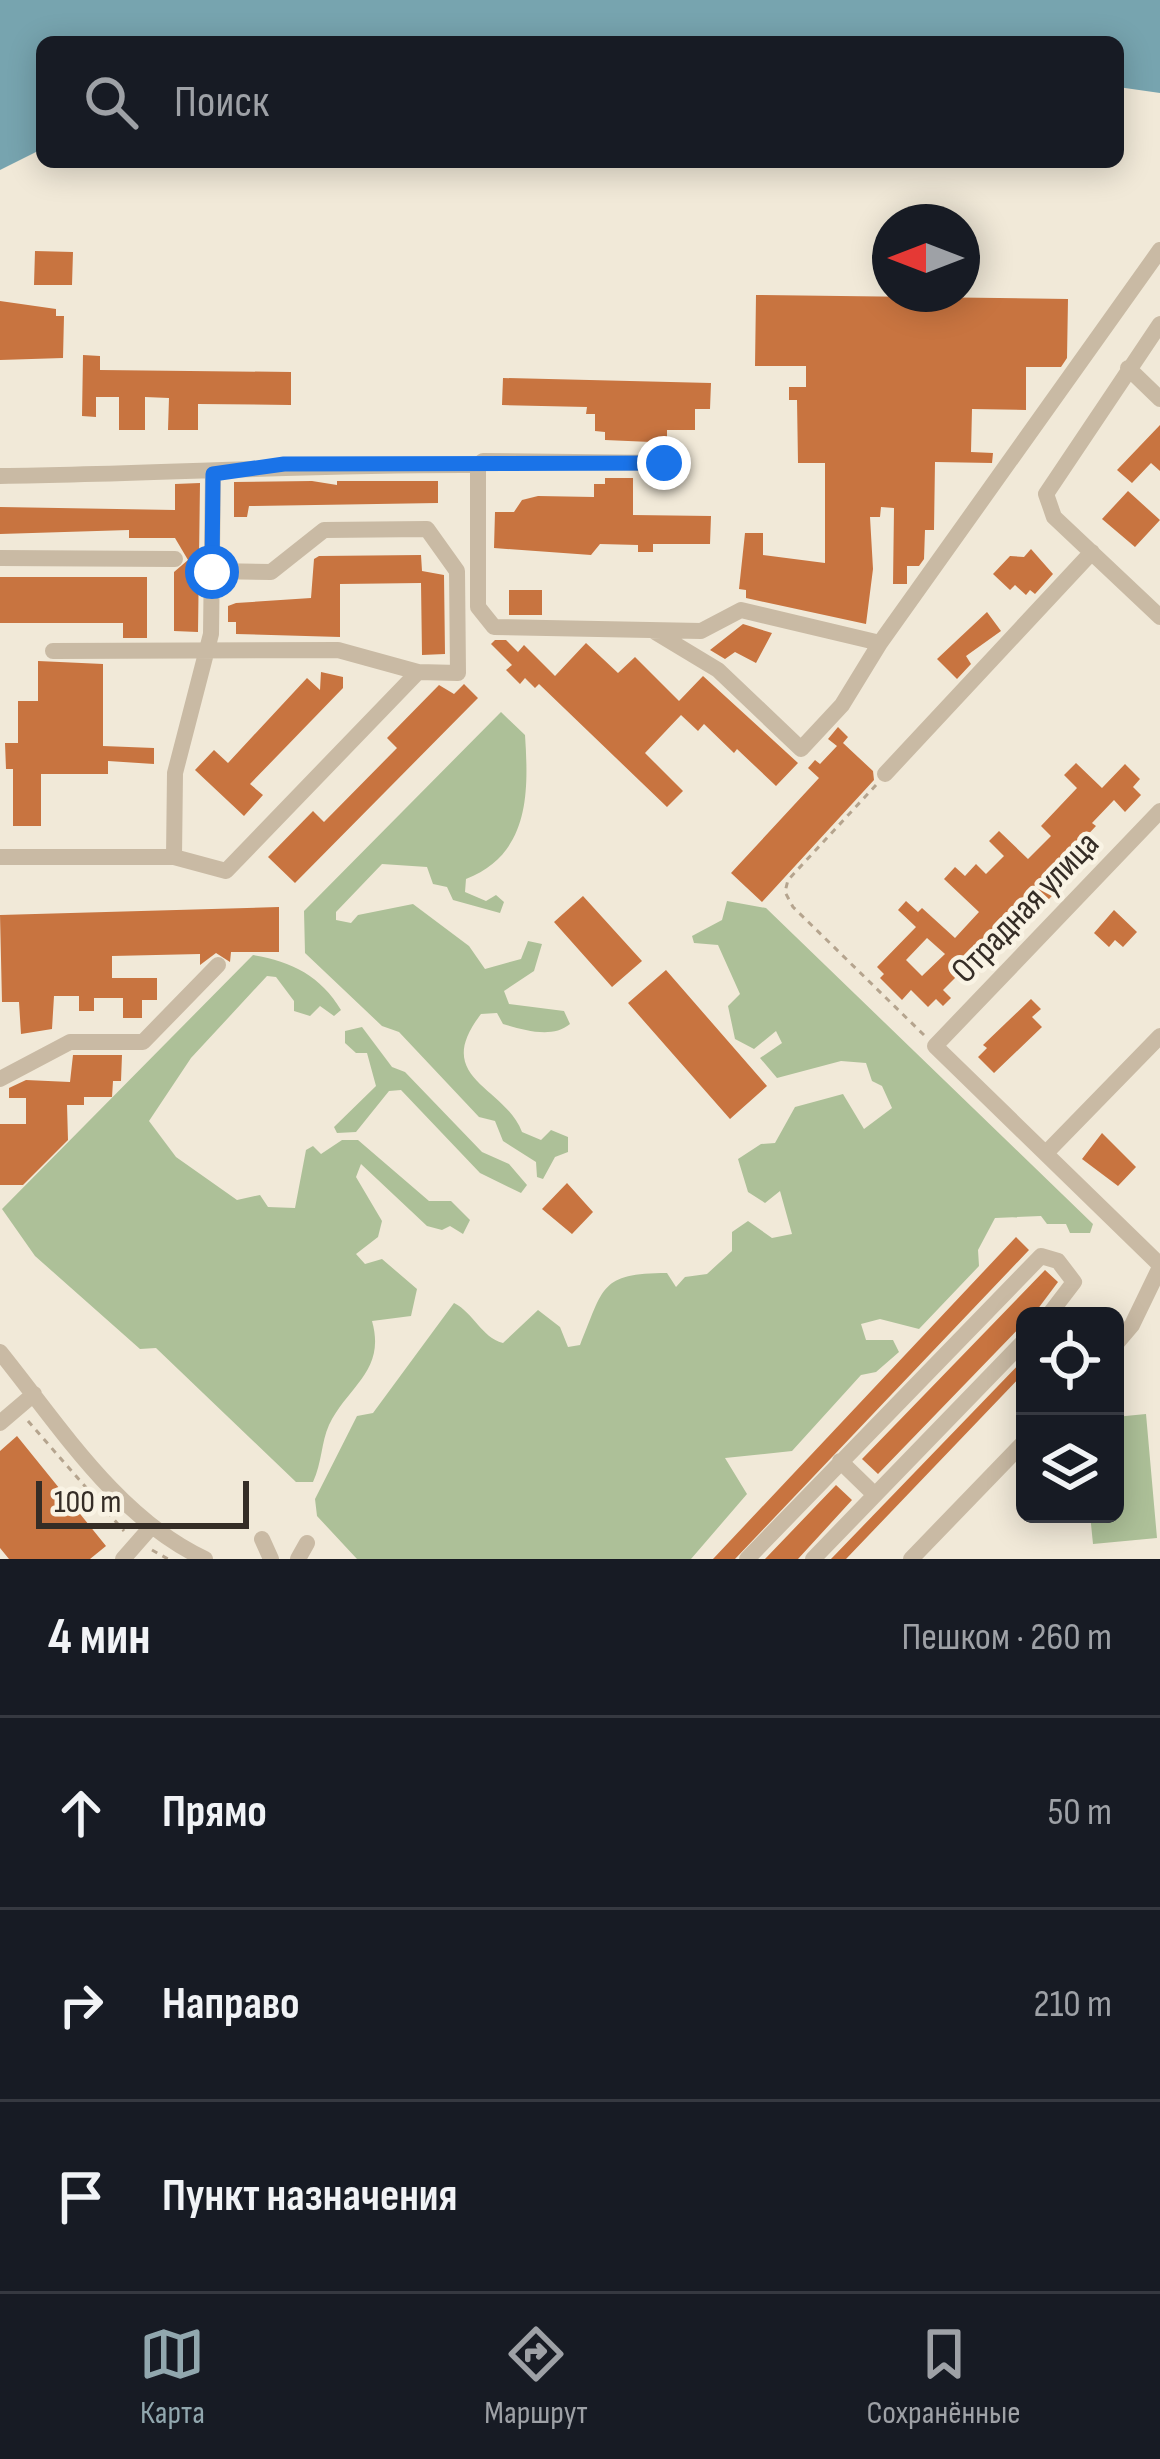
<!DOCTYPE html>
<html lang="ru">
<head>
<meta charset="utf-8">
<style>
	:root { --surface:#171b24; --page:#242831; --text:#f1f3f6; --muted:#9ea1a6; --line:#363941; --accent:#91a7ae }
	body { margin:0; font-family:"Sofia Sans Condensed",sans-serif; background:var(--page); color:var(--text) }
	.controls { position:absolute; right:36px; bottom:36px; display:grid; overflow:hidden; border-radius:18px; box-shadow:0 6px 30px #0003 }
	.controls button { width:108px; height:108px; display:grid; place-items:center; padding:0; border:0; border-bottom:3px solid var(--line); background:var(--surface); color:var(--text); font:60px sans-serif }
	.compass { position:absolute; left:872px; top:204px; width:108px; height:108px; border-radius:50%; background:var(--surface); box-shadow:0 6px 30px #0003; rotate:270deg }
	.scale { position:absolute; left:36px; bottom:30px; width:213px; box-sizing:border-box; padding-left:12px; border:6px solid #352d26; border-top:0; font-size:33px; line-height:42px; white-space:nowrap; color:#352d26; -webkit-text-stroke:9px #f9f3e4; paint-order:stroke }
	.stop { position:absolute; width:36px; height:36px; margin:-27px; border:9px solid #1a73e8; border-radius:50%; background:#fff }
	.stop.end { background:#1a73e8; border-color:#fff; box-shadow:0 3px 12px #0008 }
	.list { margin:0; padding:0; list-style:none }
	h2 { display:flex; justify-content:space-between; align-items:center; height:156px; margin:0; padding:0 48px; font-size:51px }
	h2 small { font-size:39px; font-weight:400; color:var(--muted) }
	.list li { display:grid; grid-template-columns:78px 1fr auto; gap:36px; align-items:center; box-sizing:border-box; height:192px; padding:0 48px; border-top:3px solid var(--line) }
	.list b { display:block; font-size:45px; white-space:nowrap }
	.list em { font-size:39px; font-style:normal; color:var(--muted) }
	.icon { flex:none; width:66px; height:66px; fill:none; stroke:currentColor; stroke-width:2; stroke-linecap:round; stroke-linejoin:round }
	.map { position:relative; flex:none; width:1160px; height:1559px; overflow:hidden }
	.search { position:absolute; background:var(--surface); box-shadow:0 6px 30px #0003; left:36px; right:36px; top:36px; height:132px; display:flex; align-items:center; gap:30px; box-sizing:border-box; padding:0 42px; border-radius:18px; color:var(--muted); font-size:45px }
	.sheet { height:732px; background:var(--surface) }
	nav { display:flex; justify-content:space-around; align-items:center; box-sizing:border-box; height:168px; border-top:3px solid var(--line); background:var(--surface); font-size:33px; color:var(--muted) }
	nav a { display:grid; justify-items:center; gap:6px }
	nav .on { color:var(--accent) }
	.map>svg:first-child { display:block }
</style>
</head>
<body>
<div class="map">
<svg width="1160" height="1559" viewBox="0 0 1160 1559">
	<rect width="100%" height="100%" fill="#f1e9d8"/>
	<path fill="#adc098" d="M 501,712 L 525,735 C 529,795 529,854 466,879 L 465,892 L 486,901 L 496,895 L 504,902 L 500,913 L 453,900 L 447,887 L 433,884 L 427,867 L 382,864 L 336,912 L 336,920 L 351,923 L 358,915 L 413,904 L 469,946 L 485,969 L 521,959 L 528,941 L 542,944 L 534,971 L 504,991 L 509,1004 L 564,1011 L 570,1024 C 552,1039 524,1030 503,1024 L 497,1013 L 481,1014 C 431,1079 504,1085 522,1132 L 541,1140 L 551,1130 L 568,1137 L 568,1152 L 555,1157 L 543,1179 L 537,1177 L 536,1162 L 503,1141 L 495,1121 L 479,1117 L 399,1032 L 382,1026 L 305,953 L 304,911 Z
		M 727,901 L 766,908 L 1093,1224 L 1090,1233 L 1070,1233 L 1066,1224 L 1047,1224 L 1041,1216 L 995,1218 L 978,1250 L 979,1266 L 919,1329 L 880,1319 L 861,1324 L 866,1340 L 893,1340 L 899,1352 L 876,1372 L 861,1375 L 792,1451 L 725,1458 L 747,1494 L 691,1559 L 357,1559 L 317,1516 L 315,1499 L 357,1416 L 373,1413 L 454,1303 C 474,1313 481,1337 503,1343 L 538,1310 L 560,1327 L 568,1347 L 580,1345 C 604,1288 599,1273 667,1273 L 676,1287 L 685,1277 L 707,1274 L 732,1251 L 732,1232 L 748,1221 L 772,1238 L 792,1234 L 780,1191 L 765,1203 L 748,1192 L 738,1159 L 761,1144 L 775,1143 L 795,1107 L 843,1094 L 864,1129 L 892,1108 L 882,1086 L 872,1081 L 866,1063 L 841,1061 L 777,1078 L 760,1058 L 782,1043 L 776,1031 L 754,1049 L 735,1039 L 728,1006 L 740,994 L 718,945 L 694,943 L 692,936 L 722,920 Z
		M 253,955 C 291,961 321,976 341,1010 L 334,1016 L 320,1006 L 310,1016 L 294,1011 L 294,1001 L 276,977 L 267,976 L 191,1058 L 149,1121 L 176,1157 L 237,1200 L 260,1195 L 268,1207 L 295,1208 L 306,1150 L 313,1146 L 321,1154 L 342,1140 L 358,1140 L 429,1201 L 451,1201 L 470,1220 L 463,1234 L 450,1226 L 442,1230 L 427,1226 L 361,1164 L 356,1177 L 382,1221 L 378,1237 L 356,1254 L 365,1264 L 382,1259 L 417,1289 L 411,1316 L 372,1321 C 386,1371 349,1385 329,1425 C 321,1443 322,1463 313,1482 L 296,1482 L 156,1348 L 140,1349 L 35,1256 L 2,1209 Z
		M 362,1027 L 392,1067 L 405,1072 L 482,1152 L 509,1164 L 527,1185 L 521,1193 L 480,1173 L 401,1090 L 389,1091 L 356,1132 L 337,1133 L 334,1127 L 376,1086 L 367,1053 L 356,1053 L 345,1043 L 345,1031 Z
		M 1146,1414 L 1157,1538 L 1093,1544 L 1090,1514 L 1115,1514 L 1115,1417 Z"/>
	<path fill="#77a4af" d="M 0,0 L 1160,0 L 1160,93 L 1118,87 L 1118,42 L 42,42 L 42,149 L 0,170 Z"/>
	<path fill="#c87440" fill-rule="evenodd" d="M 35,251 L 73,252 L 72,285 L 34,285 Z
		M 756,295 L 1068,299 L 1067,358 L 1061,367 L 1026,367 L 1026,410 L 972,409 L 971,452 L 993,453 L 992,463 L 935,462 L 934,530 L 925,530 L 924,559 L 919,566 L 907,566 L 907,584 L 893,584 L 894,508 L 881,507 L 880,517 L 870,517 L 873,569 L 866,624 L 746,598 L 746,590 L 739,589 L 745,533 L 763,533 L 763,555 L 825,563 L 825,463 L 798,463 L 797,400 L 789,400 L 789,387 L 806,387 L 806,366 L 755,366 Z
		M 0,301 L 56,309 L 56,316 L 64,316 L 63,358 L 0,360 Z
		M 83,355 L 100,356 L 100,370 L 291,372 L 291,405 L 198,404 L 198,430 L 168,430 L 169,398 L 145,397 L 145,430 L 119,430 L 119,397 L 96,397 L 96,417 L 82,416 Z
		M 503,378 L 711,383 L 710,409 L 695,409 L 695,430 L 667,430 L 667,451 L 651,450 L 651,442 L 605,440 L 605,432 L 595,431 L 595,414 L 586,414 L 587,407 L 502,405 Z
		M 1160,425 L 1160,471 L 1151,463 L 1132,483 L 1117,470 Z
		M 605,478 L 633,478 L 633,515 L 711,516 L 710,544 L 653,544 L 653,552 L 638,552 L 638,545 L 600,544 L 591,555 L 494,548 L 495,512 L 514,512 L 522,500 L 538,496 L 594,497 L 594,484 L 605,484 Z
		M 312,481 L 337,485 L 337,481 L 438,481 L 438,503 L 249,506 L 247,517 L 234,517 L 234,482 Z
		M 200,483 L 198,632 L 174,631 L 174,572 L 188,560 L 175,538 L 129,538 L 129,530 L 0,534 L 0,507 L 175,510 L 175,484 Z
		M 1128,491 L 1160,520 L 1135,547 L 1102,519 Z
		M 1031,549 L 1053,574 L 1035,594 L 1030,590 L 1026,595 L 1015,585 L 1010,590 L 993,574 L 1010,556 L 1024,557 Z
		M 421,555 L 422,571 L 444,575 L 445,654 L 422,655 L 421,583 L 340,584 L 340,637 L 236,634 L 236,622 L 228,622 L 228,606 L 236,603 L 311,598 L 314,559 L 319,556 Z
		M 0,577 L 147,577 L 147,638 L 123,638 L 123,623 L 0,623 Z
		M 509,590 L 542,590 L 542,615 L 509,615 Z
		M 987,612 L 1001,631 L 966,656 L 971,664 L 957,679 L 937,659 Z
		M 743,624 L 772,633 L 756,663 L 735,652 L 725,659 L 710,650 Z
		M 495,640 L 506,640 L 518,652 L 524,645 L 555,676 L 586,643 L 618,673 L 635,657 L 679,701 L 703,676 L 798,763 L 776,786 L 737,749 L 734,753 L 704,724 L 698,731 L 681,715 L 645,753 L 683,791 L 667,807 L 539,684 L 535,688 L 525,678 L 520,684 L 506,670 L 512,665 L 491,644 Z
		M 38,661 L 103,664 L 103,746 L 154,748 L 154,764 L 108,761 L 108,774 L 41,774 L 41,826 L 13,826 L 13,769 L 6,769 L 5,743 L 18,743 L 18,701 L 38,701 Z
		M 321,672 L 343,677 L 343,688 L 250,784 L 263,795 L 244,816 L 195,770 L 214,750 L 228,763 L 307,678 L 320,690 Z
		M 464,684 L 478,698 L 295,883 L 268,857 L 313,811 L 324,822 L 397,748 L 387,738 L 439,685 L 454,694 Z
		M 838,727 L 848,737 L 843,743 L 873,771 L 874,780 L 762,902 L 731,873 L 819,778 L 808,768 L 815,760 L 820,764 L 837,746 L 828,739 Z
		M 1076,763 L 1102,788 L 1125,764 L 1140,779 L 1133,787 L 1141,795 L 1125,812 L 1114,800 L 1092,823 L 1096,826 L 1063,861 L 1069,878 L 969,983 L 959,974 L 943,990 L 951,998 L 943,1006 L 936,999 L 928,1007 L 911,990 L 902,1000 L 880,978 L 884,974 L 877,967 L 916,927 L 898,910 L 906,901 L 918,912 L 922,908 L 955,938 L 979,912 L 944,879 L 955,867 L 965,876 L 976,864 L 986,874 L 1004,856 L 989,841 L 999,831 L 1028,859 L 1051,836 L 1041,826 L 1077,788 L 1064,775 ZM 927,938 L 945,954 L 922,976 L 906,960 Z
		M 583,896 L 642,961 L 612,987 L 554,922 Z
		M 279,907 L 279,952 L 231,952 L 230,962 L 216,953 L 200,965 L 200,954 L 112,956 L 112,978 L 157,978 L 157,1000 L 142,1000 L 142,1018 L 123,1018 L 123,998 L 94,998 L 94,1011 L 79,1011 L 79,996 L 54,996 L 52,1029 L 21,1034 L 19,1002 L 2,1002 L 0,915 Z
		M 1114,910 L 1137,932 L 1123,947 L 1115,940 L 1109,947 L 1094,933 Z
		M 666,970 L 767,1086 L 730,1119 L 628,1003 Z
		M 1031,999 L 1041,1009 L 1032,1017 L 1042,1027 L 994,1073 L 978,1057 L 987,1048 L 983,1045 Z
		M 73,1055 L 122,1055 L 121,1081 L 113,1081 L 112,1097 L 84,1097 L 84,1105 L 67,1105 L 68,1140 L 23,1185 L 0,1185 L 0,1124 L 26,1124 L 26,1098 L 9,1098 L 9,1088 L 26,1080 L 70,1082 Z
		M 1102,1133 L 1136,1167 L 1118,1186 L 1082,1159 Z
		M 567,1183 L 593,1212 L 572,1234 L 542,1209 Z
		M 1016,1237 L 1029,1250 L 735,1559 L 713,1559 Z
		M 1045,1270 L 1058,1282 L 1037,1310 L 1025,1316 L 1025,1322 L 878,1474 L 862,1459 Z
		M 1025,1358 L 1025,1372 L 846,1559 L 831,1559 Z
		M 17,1436 L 106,1546 L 90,1559 L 9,1559 L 0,1548 L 0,1451 Z
		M 836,1485 L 852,1500 L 798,1559 L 765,1559 Z"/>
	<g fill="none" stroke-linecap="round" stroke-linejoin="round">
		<path stroke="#b5a48e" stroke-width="3" stroke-dasharray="6 6" stroke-linecap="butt" d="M 876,785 L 788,880 L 785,892 L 793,907 L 925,1036
			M 28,1421 L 124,1531
			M 152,1550 L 168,1559"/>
		<path stroke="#c9baa4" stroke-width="16" d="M 1160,324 L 1046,494 L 1054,517 L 1160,617
			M 1128,368 L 1160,399
			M 478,465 L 483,461 L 664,463
			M 0,476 C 160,474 318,464 478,465 L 478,607 L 494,627 L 701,631 L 741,610 L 880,643
			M 0,558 L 175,559
			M 655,632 L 718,670 L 801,749 L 842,705 L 880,643 L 1160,250
			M 53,651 L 338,650 L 418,672
			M 885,774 L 1092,552
			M 1160,811 L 935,1046 L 1160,1265
			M 0,857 L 174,857 L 175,773 L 211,634 L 213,474
			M 174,857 L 226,871 L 418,672 L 458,673 L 457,571 L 427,529 L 324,530 L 271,572 L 212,571
			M 0,1079 L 70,1042 L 143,1042 L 218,965
			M 1046,1153 L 1160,1036
			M 1115,1345 L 1132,1325 L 1160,1267
			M 0,1352 C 59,1425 117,1518 205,1559
			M 0,1423 L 34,1394
			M 840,1461 L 875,1495
			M 262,1539 L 271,1559
			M 123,1559 L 152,1526
			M 298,1559 L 307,1543
			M 747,1559 L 1041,1256 L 1058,1261 L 1074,1282 L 1048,1316
			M 813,1559 L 1025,1340
			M 911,1559 L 1025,1441"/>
	</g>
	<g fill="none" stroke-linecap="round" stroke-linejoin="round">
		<path stroke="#1a73e8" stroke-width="15" d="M 212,572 L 213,474 L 284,464 L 664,463"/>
	</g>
	<g text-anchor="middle" stroke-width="9" stroke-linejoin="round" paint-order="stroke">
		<g font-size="36" fill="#352d26" stroke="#f9f3e4">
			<text transform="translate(1024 906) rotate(-46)" y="13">Отрадная улица</text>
		</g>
	</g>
</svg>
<div class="controls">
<button><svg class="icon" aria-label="locate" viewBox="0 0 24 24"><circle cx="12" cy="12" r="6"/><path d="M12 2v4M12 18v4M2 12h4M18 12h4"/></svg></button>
<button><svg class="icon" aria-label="layers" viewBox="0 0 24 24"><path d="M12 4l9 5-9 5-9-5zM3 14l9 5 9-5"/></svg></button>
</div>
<svg class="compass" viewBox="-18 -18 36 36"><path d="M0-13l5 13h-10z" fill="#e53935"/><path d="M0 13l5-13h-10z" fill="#9ea1a6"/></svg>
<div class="scale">100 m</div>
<div class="stop" style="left:212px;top:572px"></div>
<div class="stop end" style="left:664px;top:463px"></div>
<div class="search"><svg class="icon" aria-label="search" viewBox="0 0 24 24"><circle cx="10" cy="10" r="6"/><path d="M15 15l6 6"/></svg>Поиск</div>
</div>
<section class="sheet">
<h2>4 мин<small>Пешком · 260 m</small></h2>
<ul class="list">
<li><svg class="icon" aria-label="ahead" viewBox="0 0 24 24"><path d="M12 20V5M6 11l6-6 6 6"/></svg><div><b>Прямо</b></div><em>50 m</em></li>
<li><svg class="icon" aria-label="right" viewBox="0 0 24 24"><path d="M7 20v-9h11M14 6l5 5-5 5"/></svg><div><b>Направо</b></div><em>210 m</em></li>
<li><svg class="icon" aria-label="arrive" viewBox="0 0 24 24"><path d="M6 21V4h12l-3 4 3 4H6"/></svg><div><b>Пункт назначения</b></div></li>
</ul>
</section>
<nav>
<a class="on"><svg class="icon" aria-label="map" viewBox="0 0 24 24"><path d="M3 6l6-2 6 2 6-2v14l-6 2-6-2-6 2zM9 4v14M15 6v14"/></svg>Карта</a>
<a><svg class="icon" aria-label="directions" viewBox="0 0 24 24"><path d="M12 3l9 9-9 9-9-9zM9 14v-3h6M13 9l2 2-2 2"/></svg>Маршрут</a>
<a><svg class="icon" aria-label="saved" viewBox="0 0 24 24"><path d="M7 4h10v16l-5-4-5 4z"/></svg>Сохранённые</a>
</nav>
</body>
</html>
